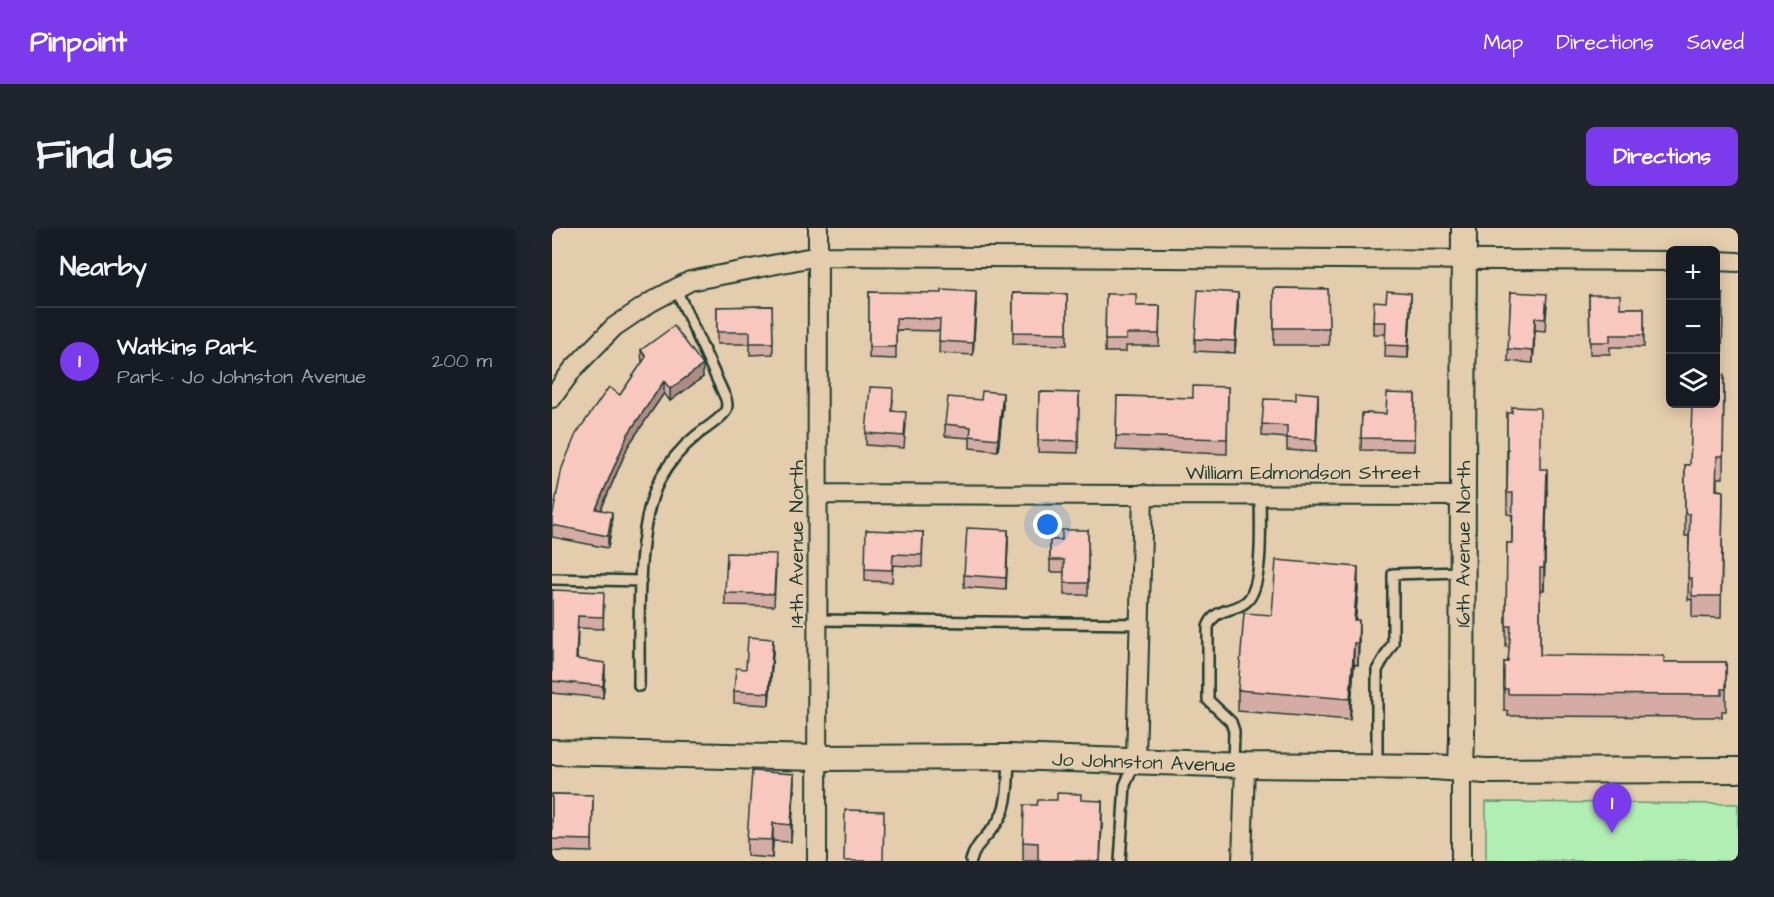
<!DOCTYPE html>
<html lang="en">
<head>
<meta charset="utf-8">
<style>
	:root { --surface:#171b24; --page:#20242c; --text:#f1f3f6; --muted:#9ea1a6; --line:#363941; --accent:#7c3aed }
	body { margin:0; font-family:"Architects Daughter",sans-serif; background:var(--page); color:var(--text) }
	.controls { position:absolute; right:18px; top:18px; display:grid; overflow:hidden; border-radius:9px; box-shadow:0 3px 15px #0003 }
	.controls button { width:54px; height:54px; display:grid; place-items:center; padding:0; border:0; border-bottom:2px solid var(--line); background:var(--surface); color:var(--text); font:30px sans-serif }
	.you { position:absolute; left:496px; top:297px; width:21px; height:21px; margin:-15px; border:4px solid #fff; border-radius:50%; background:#1a73e8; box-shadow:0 0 0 9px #1a73e833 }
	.badge { display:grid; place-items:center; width:39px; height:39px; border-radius:50%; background:var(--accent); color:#fff; font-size:20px; font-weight:700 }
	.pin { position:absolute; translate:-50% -50px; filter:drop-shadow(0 2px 3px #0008) }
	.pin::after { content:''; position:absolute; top:32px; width:21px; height:18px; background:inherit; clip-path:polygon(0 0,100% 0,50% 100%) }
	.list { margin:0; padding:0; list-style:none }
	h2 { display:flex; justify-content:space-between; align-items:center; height:78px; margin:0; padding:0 24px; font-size:26px }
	h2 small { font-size:20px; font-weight:400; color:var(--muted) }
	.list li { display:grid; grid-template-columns:39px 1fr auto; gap:18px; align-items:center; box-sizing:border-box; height:108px; padding:0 24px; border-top:2px solid var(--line) }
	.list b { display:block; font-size:22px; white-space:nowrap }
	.list p { margin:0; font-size:20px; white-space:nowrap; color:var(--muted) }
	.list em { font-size:20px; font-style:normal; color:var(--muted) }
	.icon { flex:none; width:33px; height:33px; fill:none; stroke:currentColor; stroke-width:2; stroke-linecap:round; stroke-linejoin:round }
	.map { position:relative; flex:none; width:1186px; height:633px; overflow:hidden; border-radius:9px }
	header { display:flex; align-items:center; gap:36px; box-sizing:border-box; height:84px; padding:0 30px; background:var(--accent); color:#fff }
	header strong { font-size:28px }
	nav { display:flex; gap:33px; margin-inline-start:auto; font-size:21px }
	.intro { display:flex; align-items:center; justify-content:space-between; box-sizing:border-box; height:144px; padding:0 36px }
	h1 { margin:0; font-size:42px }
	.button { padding:15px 27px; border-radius:9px; background:var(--accent); color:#fff; font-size:21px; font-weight:700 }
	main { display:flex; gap:36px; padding:0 36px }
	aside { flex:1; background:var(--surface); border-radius:9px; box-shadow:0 3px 15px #0003 }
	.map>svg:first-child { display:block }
</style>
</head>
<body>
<header>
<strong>Pinpoint</strong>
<nav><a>Map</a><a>Directions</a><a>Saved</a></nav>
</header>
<div class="intro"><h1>Find us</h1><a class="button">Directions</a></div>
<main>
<aside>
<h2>Nearby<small></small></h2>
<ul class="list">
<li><span class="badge">1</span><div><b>Watkins Park</b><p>Park · Jo Johnston Avenue</p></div><em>200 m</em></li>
</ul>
</aside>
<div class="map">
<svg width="1186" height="633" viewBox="0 0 1186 633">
	<rect width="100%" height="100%" fill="#e3cdac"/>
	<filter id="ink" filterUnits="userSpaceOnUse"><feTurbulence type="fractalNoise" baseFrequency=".0167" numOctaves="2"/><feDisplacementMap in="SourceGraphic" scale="12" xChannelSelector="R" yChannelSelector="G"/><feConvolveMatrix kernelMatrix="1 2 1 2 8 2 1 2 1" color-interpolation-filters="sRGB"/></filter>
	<g filter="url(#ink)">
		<path fill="#b1eeb4" stroke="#689674" stroke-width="1.5" d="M 934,574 L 1186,576 L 1186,633 L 934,633 Z"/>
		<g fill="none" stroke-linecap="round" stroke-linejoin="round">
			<defs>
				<path id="service" d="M 0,351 L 89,353
					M 266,392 L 589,396
					M 87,458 C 88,401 82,303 107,253 C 116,236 130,219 145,207 C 154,200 166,193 173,184 C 176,179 175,176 174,171 L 124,61
					M 681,536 L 682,503 L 679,494 L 656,472 L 656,399 C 663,378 684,385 696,372 C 712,354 708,291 708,267
					M 825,536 L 825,442 L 841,415 L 841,346 L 909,344
					M 419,633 C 423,615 440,605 448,590 C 457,574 456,547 457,529
					M 568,633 L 573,557 L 583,534"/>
				<path id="minor" d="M 1164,33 L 1186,34
					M 0,170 L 21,141 L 62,99 L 99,74 L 138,53 L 266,28 L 1118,33
					M 267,266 L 910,268
					M 584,532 L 591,266
					M 909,540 L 909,633
					M 265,633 L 266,0
					M 690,633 L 693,537"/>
				<g id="tertiary">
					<path id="s1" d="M 0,524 L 265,530 L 457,529 L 693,537 L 883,539 L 933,543 L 1186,542"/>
					<path id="s2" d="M 909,540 L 910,509 L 912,0"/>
				</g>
			</defs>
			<use href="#service" stroke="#1f3d34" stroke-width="14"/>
			<use href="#minor" stroke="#1f3d34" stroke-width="22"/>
			<use href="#tertiary" stroke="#1f3d34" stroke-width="28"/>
			<use href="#service" stroke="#e3cdac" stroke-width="9"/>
			<use href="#minor" stroke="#e3cdac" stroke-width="18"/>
			<use href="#tertiary" stroke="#e3cdac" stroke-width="24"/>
		</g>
		<path fill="#d5aca4" stroke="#1f3d34" stroke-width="1.5" d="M 722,60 L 776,61 L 777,117 L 722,117 Z
			M 317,64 L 424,76 L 421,127 L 387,125 L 388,103 L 344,102 L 344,131 L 317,130 Z
			M 959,64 L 995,78 L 993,103 L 983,102 L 981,135 L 956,133 Z
			M 461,65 L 515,66 L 515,117 L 461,116 Z
			M 554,66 L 584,78 L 608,78 L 607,118 L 574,118 L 574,124 L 553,124 Z
			M 1164,66 L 1171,66 L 1170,135 L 1164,134 Z
			M 1037,67 L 1068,80 L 1092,80 L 1092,119 L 1058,119 L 1058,126 L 1038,126 Z
			M 834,74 L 859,77 L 856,130 L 833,129 L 834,106 L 821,106 L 821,94 Z
			M 686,77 L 683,125 L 643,123 L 643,111 Z
			M 220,78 L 221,126 L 198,127 L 198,116 L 165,116 L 165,79 Z
			M 89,122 L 151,149 L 118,173 L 112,165 L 76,218 L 49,282 L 60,296 L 56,320 L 0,309 L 0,290 L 68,167 L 90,135 Z
			M 1172,147 L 1171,250 L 1165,250 L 1165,262 L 1171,263 L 1169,390 L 1140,389 L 1140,371 L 1136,372 L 1137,308 L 1133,308 L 1133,237 L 1138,237 Z
			M 676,159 L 675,226 L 564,222 L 565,168 L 641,170 Z
			M 487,164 L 527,165 L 526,225 L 486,224 Z
			M 863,166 L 862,223 L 809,222 L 810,185 L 834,186 Z
			M 341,172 L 340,183 L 354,196 L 352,220 L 314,217 L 314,205 Z
			M 451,177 L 446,223 L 418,220 L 418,210 L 393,208 L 393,196 Z
			M 766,178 L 764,224 L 735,222 L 735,210 L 710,208 L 710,196 Z
			M 955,185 L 988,241 L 995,263 L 992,362 L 988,362 L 988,427 L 1112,434 L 1174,434 L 1174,483 L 1170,483 L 1170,489 L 956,488 L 956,483 L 952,483 L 952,434 L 956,434 L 958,420 L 954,419 L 955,315 L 960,315 L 960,287 L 955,286 Z
			M 536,302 L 536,367 L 512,367 L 512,344 L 498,344 L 498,312 L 510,312 Z
			M 371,304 L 370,339 L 341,337 L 340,354 L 313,353 L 313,341 Z
			M 456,314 L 454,362 L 412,359 L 412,347 Z
			M 224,338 L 222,378 L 173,377 L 173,365 Z
			M 806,360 L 803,392 L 807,414 L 806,437 L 802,436 L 798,492 L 686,483 L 686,462 L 720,387 Z
			M 0,362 L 52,376 L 51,401 L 26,400 L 25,432 L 53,447 L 51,470 L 0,465 Z
			M 221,423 L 217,477 L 182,475 L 182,463 L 194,441 Z
			M 242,563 L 239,614 L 221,613 L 220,630 L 195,628 L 195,611 Z
			M 0,566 L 41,567 L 40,624 L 0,623 Z
			M 529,572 L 550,595 L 548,633 L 471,633 L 471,614 L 485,577 Z"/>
		<path fill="#ae8c86" stroke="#1f3d34" stroke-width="1.5" d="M 424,64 L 424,76 L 421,127 L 421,115 Z
			M 686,65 L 686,77 L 683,125 L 683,113 Z
			M 859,65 L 859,77 L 856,130 L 856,118 Z
			M 983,90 L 983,102 L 981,135 L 981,123 Z
			M 151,137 L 151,149 L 118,173 L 118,161 Z
			M 112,153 L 112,165 L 76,218 L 44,293 L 44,281 L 76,206 Z
			M 451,165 L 451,177 L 446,223 L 446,211 Z
			M 766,166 L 766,178 L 764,224 L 764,212 Z
			M 995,241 L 995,263 L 992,362 L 992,340 Z
			M 60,284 L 60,296 L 56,320 L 56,308 Z
			M 456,302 L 456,314 L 454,362 L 454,350 Z
			M 806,339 L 806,360 L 802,413 L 802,392 Z
			M 807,392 L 807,414 L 806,437 L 806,415 Z
			M 221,411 L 221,423 L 217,477 L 217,465 Z
			M 802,415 L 802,436 L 798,492 L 798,471 Z
			M 53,435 L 53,447 L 51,470 L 51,458 Z
			M 242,546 L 242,563 L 239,614 L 239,597 Z
			M 550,573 L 550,595 L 548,633 Z
			M 221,595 L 221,613 L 220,630 L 220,612 Z"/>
		<path fill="#f8c8bf" stroke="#1f3d34" stroke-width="1.5" d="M 722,60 L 776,61 L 777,100 L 722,100 Z
			M 390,62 L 424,64 L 421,115 L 387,113 L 388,91 L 344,90 L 344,119 L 317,119 L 317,64 L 390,65 Z
			M 646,62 L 686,65 L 683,113 L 643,111 Z
			M 835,63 L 859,65 L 856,118 L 833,117 L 834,94 L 821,94 L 822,73 L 834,74 Z
			M 959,64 L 995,66 L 993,91 L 983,90 L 981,123 L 956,121 Z
			M 461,65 L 515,66 L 515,105 L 461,104 Z
			M 554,66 L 584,66 L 584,78 L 608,78 L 607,106 L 574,106 L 574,112 L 553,112 Z
			M 1164,66 L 1171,66 L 1170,123 L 1164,123 Z
			M 1037,67 L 1068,67 L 1068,80 L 1092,80 L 1092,107 L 1058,107 L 1058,114 L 1038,114 Z
			M 220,78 L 221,115 L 198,115 L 198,104 L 165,104 L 165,79 Z
			M 122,98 L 151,137 L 118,161 L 112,153 L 76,206 L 44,281 L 60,284 L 56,308 L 0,297 L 0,290 L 10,240 L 24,206 L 57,159 L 68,167 L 94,129 L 89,122 Z
			M 1164,147 L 1172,147 L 1171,228 L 1165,228 L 1164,262 L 1171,263 L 1169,368 L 1140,368 L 1140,350 L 1136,350 L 1138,286 L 1133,286 L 1133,237 L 1138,237 L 1140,176 L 1164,176 Z
			M 641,158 L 676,159 L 675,211 L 564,208 L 565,168 L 641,170 Z
			M 318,159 L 341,160 L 340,183 L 354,184 L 352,208 L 314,205 Z
			M 430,163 L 451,165 L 446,211 L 418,208 L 419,199 L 393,196 L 396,169 L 429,172 Z
			M 487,164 L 527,165 L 526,213 L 486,212 Z
			M 744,164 L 766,166 L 764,212 L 735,210 L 735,198 L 710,196 L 712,171 L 744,172 Z
			M 835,165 L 863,166 L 862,211 L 809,210 L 810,185 L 834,186 Z
			M 960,179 L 988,180 L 988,241 L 995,241 L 992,340 L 988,340 L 988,427 L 1112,428 L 1112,434 L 1174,434 L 1174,461 L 1170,461 L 1170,467 L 956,466 L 956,461 L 952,461 L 952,434 L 956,434 L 959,398 L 954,398 L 955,315 L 960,315 L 961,265 L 955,265 L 956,221 L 955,221 L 955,185 L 960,185 Z
			M 415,300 L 456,302 L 454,350 L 412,347 Z
			M 314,302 L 371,304 L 370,327 L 341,326 L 340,342 L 313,341 Z
			M 510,302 L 536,302 L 536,355 L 512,355 L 512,332 L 498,332 L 498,312 L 510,312 Z
			M 175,325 L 224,326 L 222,366 L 173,365 Z
			M 724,332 L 806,339 L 802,392 L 807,392 L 806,415 L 802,415 L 798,471 L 686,462 L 692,385 L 720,387 Z
			M 0,362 L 52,364 L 51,389 L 26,388 L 24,431 L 53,435 L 51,458 L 0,453 Z
			M 196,409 L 221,411 L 217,465 L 182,463 L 184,440 L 194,441 Z
			M 200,543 L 242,546 L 239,597 L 221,595 L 220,612 L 195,611 Z
			M 505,565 L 529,566 L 529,572 L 550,573 L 548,633 L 486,633 L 486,615 L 471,614 L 472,577 L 485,577 L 486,572 L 505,572 Z
			M 0,566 L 41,567 L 40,612 L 0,611 Z
			M 293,582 L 332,583 L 331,633 L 292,633 Z"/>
	</g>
	<g text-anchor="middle" stroke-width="4.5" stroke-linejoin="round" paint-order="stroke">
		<g font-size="20" fill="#1f3d34" stroke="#e3cdac">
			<text x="751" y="251">William Edmondson Street</text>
			<text transform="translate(244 316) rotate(-90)" y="7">14th Avenue North</text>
			<text dy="7" stroke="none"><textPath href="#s2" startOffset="224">16th Avenue North</textPath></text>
			<text dy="7" stroke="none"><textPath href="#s1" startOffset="592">Jo Johnston Avenue</textPath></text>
		</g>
	</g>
</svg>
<div class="controls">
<button>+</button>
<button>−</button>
<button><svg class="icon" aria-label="layers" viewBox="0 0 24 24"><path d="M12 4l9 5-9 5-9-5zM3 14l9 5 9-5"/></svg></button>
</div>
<div class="you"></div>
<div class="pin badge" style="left:1060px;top:605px">1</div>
</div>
</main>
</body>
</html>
